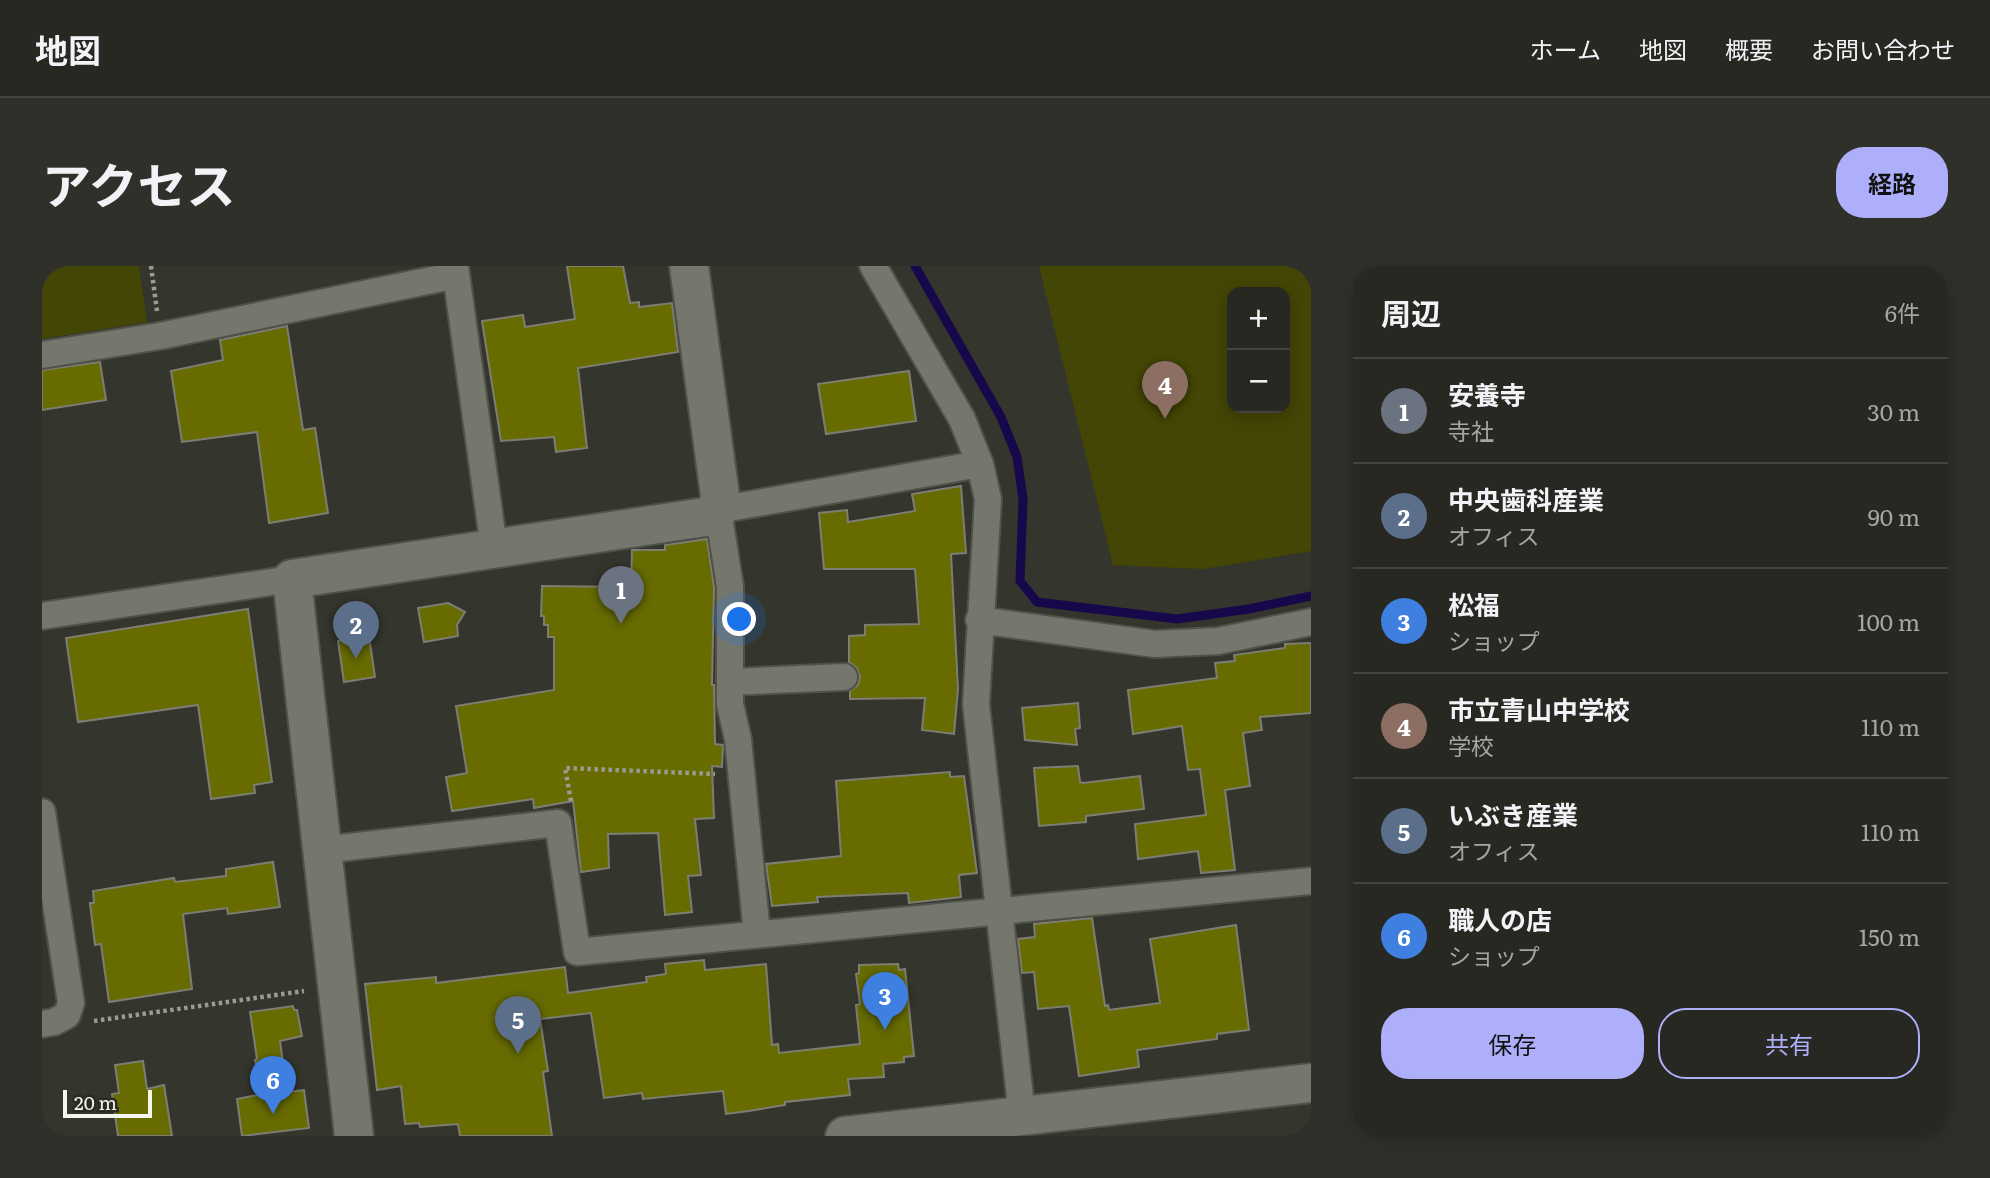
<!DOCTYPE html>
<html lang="ja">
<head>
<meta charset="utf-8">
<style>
	:root { --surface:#272821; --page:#2f302a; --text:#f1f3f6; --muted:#a4a6a5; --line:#43443f; --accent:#adaffb }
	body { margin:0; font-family:Literata,"Noto Sans JP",serif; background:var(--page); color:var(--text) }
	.controls { position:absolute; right:21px; top:21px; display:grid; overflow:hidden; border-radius:14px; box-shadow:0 4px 18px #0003 }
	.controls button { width:63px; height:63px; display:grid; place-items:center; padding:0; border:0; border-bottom:2px solid var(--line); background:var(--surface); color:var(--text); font:35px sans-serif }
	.scale { position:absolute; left:21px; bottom:18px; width:89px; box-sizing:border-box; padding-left:7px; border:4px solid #f5f5ef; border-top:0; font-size:19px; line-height:24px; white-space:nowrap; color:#f5f5ef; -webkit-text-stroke:5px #2a2b22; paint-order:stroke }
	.you { position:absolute; left:698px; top:354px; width:24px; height:24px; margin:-18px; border:5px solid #fff; border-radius:50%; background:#1a73e8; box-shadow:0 0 0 10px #1a73e833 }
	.badge { display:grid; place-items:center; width:46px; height:46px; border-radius:50%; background:var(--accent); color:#fff; font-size:23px; font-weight:700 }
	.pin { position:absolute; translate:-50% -58px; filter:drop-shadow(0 2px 4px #0008) }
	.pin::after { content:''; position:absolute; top:37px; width:24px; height:21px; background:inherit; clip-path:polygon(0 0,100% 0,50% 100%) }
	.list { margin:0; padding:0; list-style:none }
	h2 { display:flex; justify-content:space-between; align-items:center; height:91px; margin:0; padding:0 28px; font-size:30px }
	h2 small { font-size:23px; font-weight:400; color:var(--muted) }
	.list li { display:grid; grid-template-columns:46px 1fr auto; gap:21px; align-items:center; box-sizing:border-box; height:105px; padding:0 28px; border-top:2px solid var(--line) }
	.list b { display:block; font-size:26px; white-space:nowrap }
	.list p { margin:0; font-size:23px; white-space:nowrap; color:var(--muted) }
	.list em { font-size:23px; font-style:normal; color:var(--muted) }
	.actions { display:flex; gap:14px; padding:21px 28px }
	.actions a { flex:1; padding:16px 0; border:2px solid var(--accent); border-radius:28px; text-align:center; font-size:24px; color:var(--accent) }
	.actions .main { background:var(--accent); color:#111 }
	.map { position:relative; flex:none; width:1269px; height:870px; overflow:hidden; border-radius:28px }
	header { display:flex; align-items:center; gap:42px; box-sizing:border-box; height:98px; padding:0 35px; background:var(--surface); border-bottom:2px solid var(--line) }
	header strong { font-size:33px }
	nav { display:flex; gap:38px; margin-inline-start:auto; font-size:24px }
	.intro { display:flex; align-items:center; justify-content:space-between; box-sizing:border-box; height:168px; padding:0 42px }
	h1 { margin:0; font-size:49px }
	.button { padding:18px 32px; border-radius:28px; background:var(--accent); color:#111; font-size:24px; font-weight:700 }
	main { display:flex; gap:42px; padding:0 42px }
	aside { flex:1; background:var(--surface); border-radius:28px; box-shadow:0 4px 18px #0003 }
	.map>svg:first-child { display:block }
</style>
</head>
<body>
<header>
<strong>地図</strong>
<nav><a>ホーム</a><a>地図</a><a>概要</a><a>お問い合わせ</a></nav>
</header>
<div class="intro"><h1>アクセス</h1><a class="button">経路</a></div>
<main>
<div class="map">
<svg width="1269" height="870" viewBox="0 0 1269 870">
	<rect width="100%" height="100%" fill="#34352c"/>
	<path fill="#434604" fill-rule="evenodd" d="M 0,0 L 97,0 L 105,56 L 0,73 Z
		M 997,0 L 1269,0 L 1269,285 L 1161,303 L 1071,299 ZM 1243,26 L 1243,142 L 1190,142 L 1190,26 Z"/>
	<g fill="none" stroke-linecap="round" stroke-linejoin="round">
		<path stroke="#17084b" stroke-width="9" d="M 873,0 L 959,151 L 975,191 L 981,233 L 978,315 L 995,336 L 1135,353 L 1207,343 L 1269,330"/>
	</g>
	<path fill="#676b00" stroke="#7d7e73" stroke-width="2" d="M 525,0 L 581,0 L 588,37 L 597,36 L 597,41 L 630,37 L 636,86 L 536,102 L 545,182 L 514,186 L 512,171 L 459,175 L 440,55 L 481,49 L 483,61 L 533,53 Z
		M 245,60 L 261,164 L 273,162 L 286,247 L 227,257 L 215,166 L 140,176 L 129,105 L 181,94 L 178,74 Z
		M 58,96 L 64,134 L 0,144 L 0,104 Z
		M 867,105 L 874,155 L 784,168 L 776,118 Z
		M 919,220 L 924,287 L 909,288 L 916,423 L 912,468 L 880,464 L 883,432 L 808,433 L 808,425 L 816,419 L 818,411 L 815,402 L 807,396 L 807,370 L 823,369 L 823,359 L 877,358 L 873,303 L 782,303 L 777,247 L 805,244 L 806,256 L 873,245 L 870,228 Z
		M 665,273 L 672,321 L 670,419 L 672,419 L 673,478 L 681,479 L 680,501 L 670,500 L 672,552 L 653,553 L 659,609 L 646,610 L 650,646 L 623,649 L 616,567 L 566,568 L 567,602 L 539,606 L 531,535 L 492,542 L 491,533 L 410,545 L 404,511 L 425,507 L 414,440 L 512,424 L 512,371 L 506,371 L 506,359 L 502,359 L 502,350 L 499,350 L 500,320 L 589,321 L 590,284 L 623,284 L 623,279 Z
		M 406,337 L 423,346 L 415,359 L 416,370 L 382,376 L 376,342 Z
		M 206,343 L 230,516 L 212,519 L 213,527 L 169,533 L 156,439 L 36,456 L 24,372 Z
		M 319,370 L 327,370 L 333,411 L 302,416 L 296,375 Z
		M 1269,377 L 1269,447 L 1218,451 L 1220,464 L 1201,467 L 1208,520 L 1183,524 L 1193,604 L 1159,607 L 1156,585 L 1096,593 L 1093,558 L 1164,549 L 1158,503 L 1146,504 L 1140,460 L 1091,468 L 1086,424 L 1175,412 L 1173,397 L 1193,395 L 1192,389 L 1243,382 L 1243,378 Z
		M 1036,437 L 1038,462 L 1033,463 L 1035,479 L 983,474 L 980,442 Z
		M 1036,500 L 1038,516 L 1041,517 L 1098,510 L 1102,543 L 1044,550 L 1044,556 L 997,560 L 992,502 Z
		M 908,506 L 908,511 L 922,510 L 935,607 L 917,609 L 919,631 L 867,637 L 866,627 L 775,631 L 776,636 L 730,640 L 724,598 L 799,590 L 794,515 Z
		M 231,596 L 238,641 L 186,648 L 185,642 L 141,648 L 150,723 L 67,736 L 59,678 L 53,679 L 48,637 L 52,637 L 51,625 L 132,612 L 133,616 L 184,610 L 184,603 Z
		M 1050,652 L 1063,740 L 1066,739 L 1067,744 L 1118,737 L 1108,673 L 1194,659 L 1207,764 L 1175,768 L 1175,773 L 1095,784 L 1097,801 L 1037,810 L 1027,740 L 996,743 L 992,706 L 980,707 L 976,673 L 993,671 L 992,658 Z
		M 662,694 L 663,704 L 724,698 L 730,779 L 736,778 L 737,787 L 818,778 L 814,739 L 818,738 L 814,708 L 817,707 L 817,699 L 856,698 L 857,704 L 863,703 L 872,790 L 862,791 L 862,796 L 841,798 L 842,811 L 806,813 L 808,829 L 743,836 L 743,839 L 707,845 L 684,848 L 681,825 L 601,833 L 600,827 L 562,832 L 549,747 L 498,753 L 506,805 L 501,806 L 510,870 L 418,870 L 416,858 L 378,861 L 377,857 L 363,858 L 359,820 L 335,824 L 323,718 L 394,711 L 394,717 L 523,701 L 526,727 L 605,716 L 604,711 L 624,708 L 623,698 Z
		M 251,740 L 252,744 L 255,744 L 260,770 L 238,775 L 245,826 L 262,824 L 267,862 L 200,870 L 195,833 L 221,828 L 213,794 L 215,793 L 208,746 Z
		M 101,795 L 105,823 L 122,819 L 130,870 L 76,870 L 70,828 L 77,827 L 73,799 Z"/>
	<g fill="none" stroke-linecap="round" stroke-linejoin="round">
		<defs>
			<path id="street" d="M 413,0 L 452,282
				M 831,0 L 920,153 L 938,198 L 946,233 L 934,438 L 980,849
				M 0,89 L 118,70 L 414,9
				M 0,350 L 250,313
				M 937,354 L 1113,378 L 1176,375 L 1269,356
				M 688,416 L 802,411
				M 0,546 L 29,737 L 25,749 L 12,756 L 0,758
				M 280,584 L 516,557 L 535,686 L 1269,615
				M 715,668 L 696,473 L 688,438 L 688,320 L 676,244 L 938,198"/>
			<path id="secondary" d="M 312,870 L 250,313 L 663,251 L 676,244 L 678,230 L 647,0
				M 803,870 L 1269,817"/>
		</defs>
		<use href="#street" stroke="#505149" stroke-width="30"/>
		<use href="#secondary" stroke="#505149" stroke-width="42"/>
		<path stroke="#9a9b93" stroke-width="4.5" stroke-dasharray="3.5 3.5" stroke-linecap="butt" d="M 109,0 L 115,45
			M 529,535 L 523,502 L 673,508
			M 52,755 L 262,725"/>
		<use href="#street" stroke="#75776c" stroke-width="26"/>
		<use href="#secondary" stroke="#75776c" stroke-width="38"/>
	</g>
</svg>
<div class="controls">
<button>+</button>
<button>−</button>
</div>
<div class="scale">20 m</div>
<div class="you"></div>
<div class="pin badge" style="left:579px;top:358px;background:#6b7280">1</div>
<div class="pin badge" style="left:314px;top:393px;background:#5c6f8a">2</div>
<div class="pin badge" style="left:843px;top:764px;background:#3f7fe0">3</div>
<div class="pin badge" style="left:1123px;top:153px;background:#8d6e63">4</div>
<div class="pin badge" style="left:476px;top:788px;background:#5c6f8a">5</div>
<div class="pin badge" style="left:231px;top:848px;background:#3f7fe0">6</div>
</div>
<aside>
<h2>周辺<small>6件</small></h2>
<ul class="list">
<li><span class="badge" style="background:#6b7280">1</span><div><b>安養寺</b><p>寺社</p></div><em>30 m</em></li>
<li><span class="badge" style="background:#5c6f8a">2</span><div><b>中央歯科産業</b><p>オフィス</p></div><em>90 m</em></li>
<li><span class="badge" style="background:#3f7fe0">3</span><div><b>松福</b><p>ショップ</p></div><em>100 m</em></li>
<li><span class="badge" style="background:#8d6e63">4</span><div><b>市立青山中学校</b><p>学校</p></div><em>110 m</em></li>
<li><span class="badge" style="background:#5c6f8a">5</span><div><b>いぶき産業</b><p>オフィス</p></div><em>110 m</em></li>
<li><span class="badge" style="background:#3f7fe0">6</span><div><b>職人の店</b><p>ショップ</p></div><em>150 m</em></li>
</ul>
<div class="actions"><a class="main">保存</a><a>共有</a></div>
</aside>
</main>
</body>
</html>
